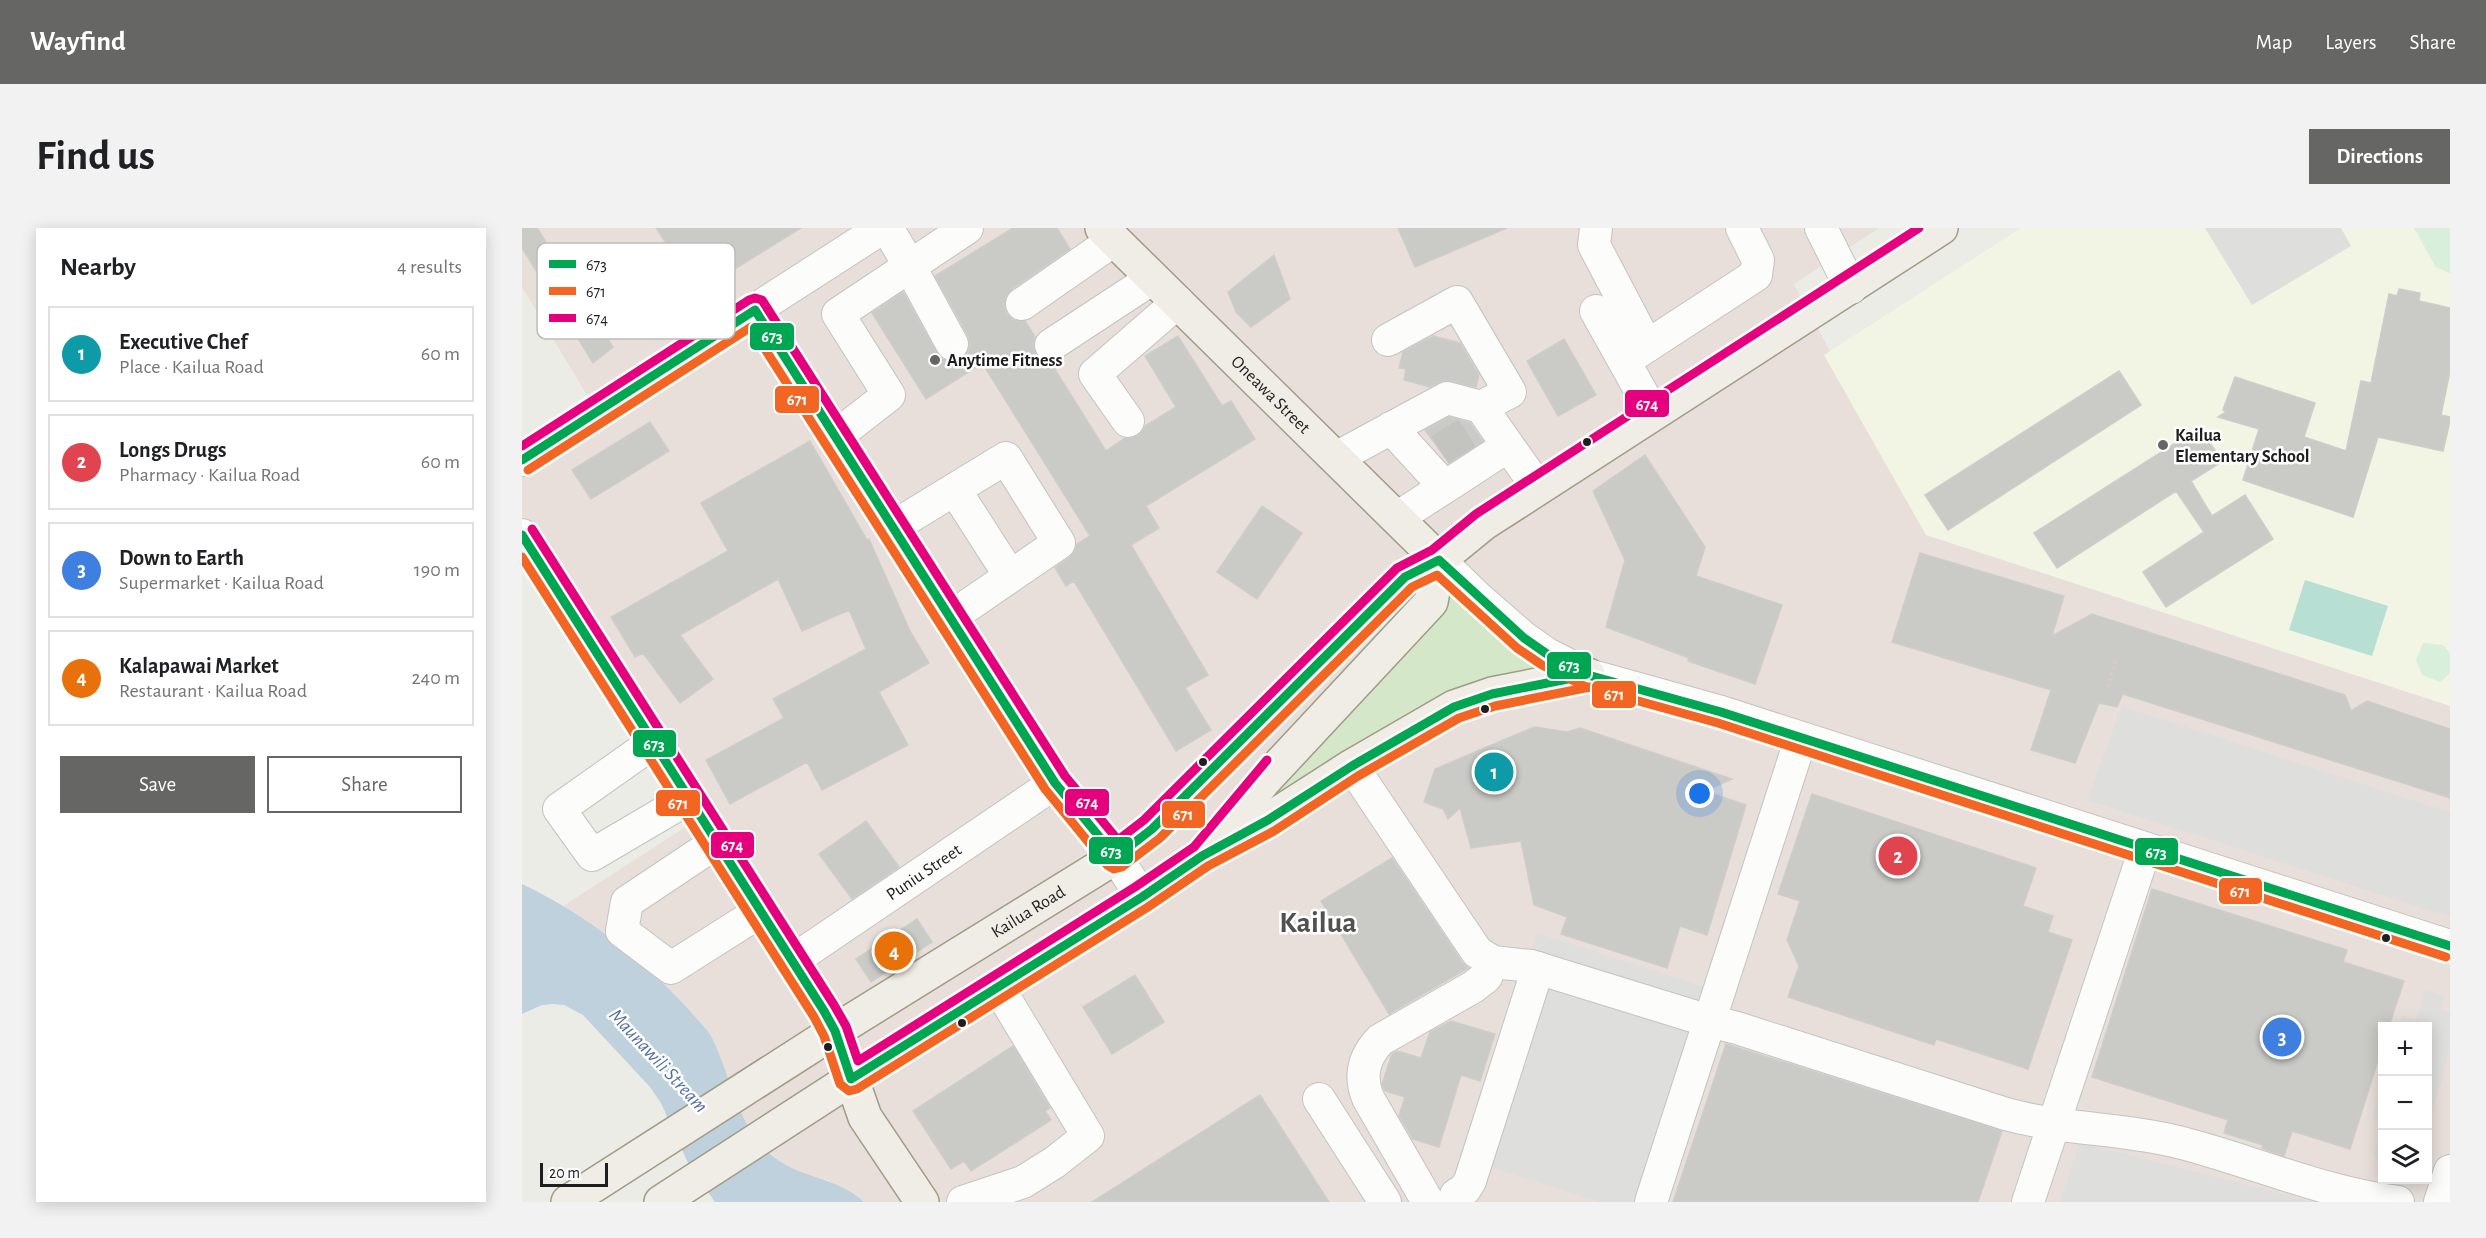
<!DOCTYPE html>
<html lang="en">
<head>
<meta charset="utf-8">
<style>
	:root { --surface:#fff; --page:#f2f2f2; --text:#202124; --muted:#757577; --line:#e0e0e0; --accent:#666664 }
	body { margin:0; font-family:"Alegreya Sans",sans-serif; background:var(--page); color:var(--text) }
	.controls { position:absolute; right:18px; bottom:18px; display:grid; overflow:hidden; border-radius:0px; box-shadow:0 3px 15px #0003 }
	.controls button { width:54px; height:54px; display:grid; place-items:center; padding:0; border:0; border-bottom:2px solid var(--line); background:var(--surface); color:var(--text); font:30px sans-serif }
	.scale { position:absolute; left:18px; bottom:15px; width:68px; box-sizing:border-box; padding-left:6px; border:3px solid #1e1e1e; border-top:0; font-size:16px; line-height:21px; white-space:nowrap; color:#1e1e1e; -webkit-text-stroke:4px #fff; paint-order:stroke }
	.you { position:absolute; left:1178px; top:566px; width:21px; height:21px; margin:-15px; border:4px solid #fff; border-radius:50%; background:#1a73e8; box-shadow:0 0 0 9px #1a73e833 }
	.badge { display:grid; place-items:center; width:39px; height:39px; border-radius:50%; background:var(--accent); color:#fff; font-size:20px; font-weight:700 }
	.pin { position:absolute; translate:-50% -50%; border:3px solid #fff; box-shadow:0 2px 6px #0006 }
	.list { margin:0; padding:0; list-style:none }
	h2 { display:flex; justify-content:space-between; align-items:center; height:78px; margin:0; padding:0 24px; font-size:26px }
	h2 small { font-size:20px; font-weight:400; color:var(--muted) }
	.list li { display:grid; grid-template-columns:39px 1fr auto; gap:18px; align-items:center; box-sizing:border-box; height:96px; margin:0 12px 12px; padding:0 12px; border:2px solid var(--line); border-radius:0px }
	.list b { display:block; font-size:22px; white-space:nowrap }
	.list p { margin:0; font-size:20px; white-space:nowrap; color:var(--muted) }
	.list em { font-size:20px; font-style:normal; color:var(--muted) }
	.actions { display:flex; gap:12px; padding:18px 24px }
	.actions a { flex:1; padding:14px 0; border:2px solid var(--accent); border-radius:0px; text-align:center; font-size:21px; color:var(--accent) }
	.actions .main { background:var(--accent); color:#fff }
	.icon { flex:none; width:33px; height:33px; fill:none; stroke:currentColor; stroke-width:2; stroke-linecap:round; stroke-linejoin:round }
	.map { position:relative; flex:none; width:1928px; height:974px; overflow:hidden; border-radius:0px }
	header { display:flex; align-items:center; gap:36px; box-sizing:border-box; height:84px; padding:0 30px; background:var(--accent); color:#fff }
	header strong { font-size:28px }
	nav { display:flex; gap:33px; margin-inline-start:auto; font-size:21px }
	.intro { display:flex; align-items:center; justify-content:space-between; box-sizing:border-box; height:144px; padding:0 36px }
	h1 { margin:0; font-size:42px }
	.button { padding:15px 27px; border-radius:0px; background:var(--accent); color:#fff; font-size:21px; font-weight:700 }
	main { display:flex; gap:36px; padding:0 36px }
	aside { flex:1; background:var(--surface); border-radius:0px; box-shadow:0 3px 15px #0003 }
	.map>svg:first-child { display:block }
</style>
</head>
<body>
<header>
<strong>Wayfind</strong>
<nav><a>Map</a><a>Layers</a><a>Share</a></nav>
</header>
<div class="intro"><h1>Find us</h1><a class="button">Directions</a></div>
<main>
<aside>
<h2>Nearby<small>4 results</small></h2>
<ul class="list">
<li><span class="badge" style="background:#0f9aa8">1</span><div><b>Executive Chef</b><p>Place · Kailua Road</p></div><em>60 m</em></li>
<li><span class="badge" style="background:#e0444e">2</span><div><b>Longs Drugs</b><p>Pharmacy · Kailua Road</p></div><em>60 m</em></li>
<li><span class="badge" style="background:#3f7fe0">3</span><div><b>Down to Earth</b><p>Supermarket · Kailua Road</p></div><em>190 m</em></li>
<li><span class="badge" style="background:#e8710a">4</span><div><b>Kalapawai Market</b><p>Restaurant · Kailua Road</p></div><em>240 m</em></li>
</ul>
<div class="actions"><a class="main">Save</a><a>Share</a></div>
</aside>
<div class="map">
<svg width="1928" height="974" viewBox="0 0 1928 974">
	<rect width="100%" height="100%" fill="#ecece7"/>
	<path fill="#e9dfda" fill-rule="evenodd" d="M 0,0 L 1357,0 L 1272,56 L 1404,302 L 1928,470 L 1928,974 L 342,974 L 307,953 L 265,940 L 237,914 L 226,899 L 213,872 L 87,709 L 41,678 L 190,582 L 0,287 L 0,250 L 81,194 L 0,59 ZM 1860,798 L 1906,798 L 1906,952 L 1860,952 Z"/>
	<path fill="#f2f4e4" d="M 1499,0 L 1892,0 L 1914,39 L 1928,45 L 1928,478 L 1404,307 L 1302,127 Z"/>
	<path fill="#d4e7c9" d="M 917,332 L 1041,435 L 970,466 L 745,592 L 742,553 L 907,377 Z"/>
	<path fill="#d8f0db" d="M 1892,0 L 1928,0 L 1928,45 L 1914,39 Z
		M 1901,415 L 1921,417 L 1928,425 L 1928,445 L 1918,454 L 1900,447 L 1894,432 Z"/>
	<path fill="#b7dfd4" d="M 1783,352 L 1866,378 L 1850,428 L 1767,402 Z"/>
	<path fill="#dededc" d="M 1683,0 L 1819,0 L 1829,18 L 1730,77 Z
		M 1600,478 L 1928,584 L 1928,689 L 1565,572 Z
		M 1015,705 L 1190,761 L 1122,974 L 1078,974 L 942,931 Z
		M 1903,762 L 1923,768 L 1919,782 L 1928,785 L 1928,823 L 1906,899 L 1906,798 L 1877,798 L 1880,788 L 1894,792 Z
		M 1860,856 L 1860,894 L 1850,891 Z
		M 1860,897 L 1860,931 L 1851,928 Z
		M 1557,914 L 1790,974 L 1538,974 Z"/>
	<path fill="#bed1dc" d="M 0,656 C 63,686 120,730 167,782 C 174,791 185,800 190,810 C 207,844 212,883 237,914 C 269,954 307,943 342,974 L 193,974 L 166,935 L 139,875 L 128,859 L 61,787 L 42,777 L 31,776 L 20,777 L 0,786 Z"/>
	<path fill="#cacac7" stroke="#cfcdc9" stroke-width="1.5" d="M 0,0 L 15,0 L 91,119 L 71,135 L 0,20 Z
		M 134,0 L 279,0 L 193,53 L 178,66 Z
		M 491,0 L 535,0 L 548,21 L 490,61 L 484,69 L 482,78 L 485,86 L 492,92 L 503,93 L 513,109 L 511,117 L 514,126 L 520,133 L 529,135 L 584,223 L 603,210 L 616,208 L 623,198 L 654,179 L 623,128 L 656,108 L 700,178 L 709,173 L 733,211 L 624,278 L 637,300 L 609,317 L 686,447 L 663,460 L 689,502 L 654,523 L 552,353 L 544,358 L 533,340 L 548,329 L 553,323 L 555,316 L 568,308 L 464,141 L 459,136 L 404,171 L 350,85 L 381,64 L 415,125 L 420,131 L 429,134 L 439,131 L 445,126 L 448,117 L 446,108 L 413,48 Z
		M 876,0 L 985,0 L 893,39 Z
		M 752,27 L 768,71 L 729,99 L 714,84 L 706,64 Z
		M 1877,61 L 1898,65 L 1897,73 L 1928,80 L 1928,143 L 1919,187 L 1928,189 L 1928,193 L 1921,223 L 1856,209 L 1831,289 L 1721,252 L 1737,201 L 1696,189 L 1704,184 L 1701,182 L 1713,149 L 1793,175 L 1782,209 L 1824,223 L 1839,153 L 1849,155 L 1867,66 L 1875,68 Z
		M 911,108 L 938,115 L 957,147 L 954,159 L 929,153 L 919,153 L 908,159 L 882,152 L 884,141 L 877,140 L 881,124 Z
		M 1042,111 L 1074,167 L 1036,188 L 1005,133 Z
		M 1597,143 L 1619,177 L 1426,302 L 1403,267 Z
		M 927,189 L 948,195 L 961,213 L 927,235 L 903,202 Z
		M 128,194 L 147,223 L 69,271 L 50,242 Z
		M 1677,200 L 1701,233 L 1669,253 L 1690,288 L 1723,267 L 1751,311 L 1644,379 L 1621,344 L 1682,304 L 1654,263 L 1535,340 L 1512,305 Z
		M 288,213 L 345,312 L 347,311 L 388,403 L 407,435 L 357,464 L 386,517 L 300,562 L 285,534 L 208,576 L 184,532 L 262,490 L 251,471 L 344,421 L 327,382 L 280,403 L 256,351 L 158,407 L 191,451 L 158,475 L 121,425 L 113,429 L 89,389 L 206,323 L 179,275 Z
		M 1123,227 L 1183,319 L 1174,348 L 1260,377 L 1233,456 L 1166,433 L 1167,430 L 1084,399 L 1103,332 L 1071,263 Z
		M 740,278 L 780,305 L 735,371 L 695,344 Z
		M 1398,325 L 1542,368 L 1530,408 L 1570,386 L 1823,467 L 1829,483 L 1845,473 L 1928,501 L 1928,570 L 1601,466 L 1595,479 L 1577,475 L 1553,535 L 1509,522 L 1529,462 L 1370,414 Z
		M 1012,499 L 1045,504 L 1058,500 L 1210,551 L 1183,563 L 1224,577 L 1185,707 L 1158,698 L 1145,740 L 1039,706 L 1045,689 L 1012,677 L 999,613 L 949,620 L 938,580 L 926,591 L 921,581 L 902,574 L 913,541 Z
		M 1290,566 L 1514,640 L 1501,678 L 1531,688 L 1526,704 L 1550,712 L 1506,841 L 1414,811 L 1412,817 L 1266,769 L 1277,738 L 1265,712 L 1278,673 L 1256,666 Z
		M 344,593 L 377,639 L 330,671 L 297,626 Z
		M 870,630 L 940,734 L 946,740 L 867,786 L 799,673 Z
		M 1630,661 L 1825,722 L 1821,734 L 1882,753 L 1867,798 L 1860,798 L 1860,820 L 1828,921 L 1770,903 L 1762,928 L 1740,920 L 1741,917 L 1702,905 L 1706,892 L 1570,849 Z
		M 395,691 L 410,714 L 349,754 L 334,731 Z
		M 613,747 L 642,794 L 590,826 L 561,779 Z
		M 929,793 L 973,806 L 958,853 L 939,847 L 917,919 L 891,911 L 877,888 L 883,869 L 863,863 L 860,856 L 870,826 L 875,823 L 899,830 L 908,804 Z
		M 1204,816 L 1480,903 L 1456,974 L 1151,974 Z
		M 491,818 L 528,880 L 523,883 L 529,892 L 449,943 L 442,933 L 429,941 L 391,883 Z
		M 738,867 L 807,974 L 570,974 Z"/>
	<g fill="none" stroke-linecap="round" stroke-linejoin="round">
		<path stroke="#c3c3bf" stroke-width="32" stroke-dasharray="32 16" stroke-linecap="butt" d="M 918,222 L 954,199"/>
		<defs>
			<g id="minor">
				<path d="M 365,0 C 389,38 408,77 430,116"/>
				<path d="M 1074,0 L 1072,17 L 1125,118"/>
				<path d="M 1299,0 L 1329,60"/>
				<path d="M 500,76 L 592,12"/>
				<path d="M 233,82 L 533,555 L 594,629 L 620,669"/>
				<path d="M 1074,83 L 1131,185"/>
				<path d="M 866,112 L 935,74 L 988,164 L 959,179"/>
				<path d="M 529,117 L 631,50"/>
				<path d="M 1102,133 L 1234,47 L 1236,32 L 1220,0"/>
				<path d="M 606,193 L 573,146 L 656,74"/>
				<path d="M 869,200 L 923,259 L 875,290"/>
				<path d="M 313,209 L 367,167 L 316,86 L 445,0"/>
				<path d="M 814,230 L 925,170 L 959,179 L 1016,260"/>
				<path d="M 0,232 L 360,0"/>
				<path d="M 923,259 L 986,218"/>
				<path d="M 433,262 L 488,348"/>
				<path d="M 371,299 L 484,230 L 537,315 L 429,389"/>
				<path d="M 0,307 L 313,803"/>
				<path d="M 917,332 L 955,369 L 1002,410 L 1025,426 L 1066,447 L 1199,484 L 1928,718"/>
				<path d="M 132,514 L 37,581 L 70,627 L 167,570"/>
				<path d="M 830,538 L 955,724 L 971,734 L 1009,738 L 1187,793 L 1215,800 L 1484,886 C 1542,902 1603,900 1660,915 C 1733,934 1802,965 1876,974"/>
				<path d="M 195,614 L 105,674 L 100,703 L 149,740 L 239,683"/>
				<path id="s1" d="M 270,733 L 533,555"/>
				<path d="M 797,871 L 863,974"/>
				<path d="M 934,967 L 943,961 L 948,953 L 1016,740"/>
				<path d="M 441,974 L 501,954 L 533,934 L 566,908 L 476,759"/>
				<path d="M 906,974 L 846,870 C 837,848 842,829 858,812 L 951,759 L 964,749 L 971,734"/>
				<path d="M 1129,974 L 1279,510"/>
				<path d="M 1506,974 L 1623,621"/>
				<path d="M 1918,974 L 1928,943"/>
			</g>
			<g id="major">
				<path id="s2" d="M 580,0 L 917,332"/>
				<path d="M 695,620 L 746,592 L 830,538 L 932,479 L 970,466 L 1066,447"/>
				<path d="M 313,803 L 343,889 L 400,974"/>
				<path id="s3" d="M 46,974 L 313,803 L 594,629 L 630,601 L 883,349 L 917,332 L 961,296 L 1419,0"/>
				<path d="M 139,974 L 329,851 L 620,669 L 680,628 L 742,553 L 909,374 L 917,332"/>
			</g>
		</defs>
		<use href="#minor" stroke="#c3c3c1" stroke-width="34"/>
		<use href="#major" stroke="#a09c86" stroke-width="36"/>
		<path stroke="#d5cbc7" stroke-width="4" stroke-dasharray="3 3" stroke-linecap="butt" d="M 1586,459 L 1594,431"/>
		<use href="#minor" stroke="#fcfcfb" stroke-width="32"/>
		<use href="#major" stroke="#efede5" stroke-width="33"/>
		<defs>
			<path id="bus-1" d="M 0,232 L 233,82 L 533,555 L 594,629 L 630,601 L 883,349 L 917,332 L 1002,410 L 1025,426 L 1066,447 L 1199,484 L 1928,718
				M 0,307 L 302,783 L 313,803 L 329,851 L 620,669 L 680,628 L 746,592 L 830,538 L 932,479 L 970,466 L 1066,447"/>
			<path id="bus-2" d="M 6,242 L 229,99 L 523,561 L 585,637 L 592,641 L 600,639 L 638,610 L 890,359 L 915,347 L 995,420 L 1020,437 L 1062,458 L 1196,495 L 1924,729
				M 0,329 L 292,789 L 302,808 L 318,856 L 327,863 L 335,861 L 626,679 L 686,638 L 752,603 L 836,548 L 937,490 L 973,478 L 1068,459"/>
			<path id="bus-3" d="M 0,218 L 227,72 L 233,70 L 240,72 L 543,548 L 596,612 L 622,592 L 875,340 L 910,322 L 954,286 L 1397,0
				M 10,301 L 312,777 L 324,798 L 336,833 L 613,659 L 672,619 L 745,532"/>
		</defs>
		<use href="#bus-1" stroke="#fff" stroke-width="14"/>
		<use href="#bus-2" stroke="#fff" stroke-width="14"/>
		<use href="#bus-3" stroke="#fff" stroke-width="14"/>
		<use href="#bus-1" stroke="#00a651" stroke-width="9"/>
		<use href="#bus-2" stroke="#f26522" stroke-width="9"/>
		<use href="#bus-3" stroke="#e5007d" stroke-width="9"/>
	</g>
	<g fill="#666664" stroke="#fff" stroke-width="2">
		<circle cx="413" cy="132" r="6"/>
		<circle cx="1641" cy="217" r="6"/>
	</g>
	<g fill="#1e1e1e" stroke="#fff" stroke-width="2">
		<circle cx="1065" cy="214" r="5"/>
		<circle cx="963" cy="481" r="5"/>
		<circle cx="681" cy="534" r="5"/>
		<circle cx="1864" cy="710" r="5"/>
		<circle cx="440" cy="795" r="5"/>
		<circle cx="306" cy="819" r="5"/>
	</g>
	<g text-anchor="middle" stroke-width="5" stroke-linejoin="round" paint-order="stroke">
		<g font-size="18" font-weight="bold" fill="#1e1e1e" stroke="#fff" text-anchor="start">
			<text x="425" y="138">Anytime Fitness</text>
			<text x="1653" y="213">Kailua<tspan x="1653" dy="21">Elementary School</tspan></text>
		</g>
		<g font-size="18" fill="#1e1e1e" stroke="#fff">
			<text dy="6" stroke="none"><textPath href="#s2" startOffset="237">Oneawa Street</textPath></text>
			<text dy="6" stroke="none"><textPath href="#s1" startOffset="159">Puniu Street</textPath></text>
			<text dy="6" stroke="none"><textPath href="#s3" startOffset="544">Kailua Road</textPath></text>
		</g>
		<g font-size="20" font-style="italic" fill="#556fa3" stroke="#fff">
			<text transform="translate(137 832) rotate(47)" y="7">Maunawili Stream</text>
		</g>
		<g font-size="30" font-weight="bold" fill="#515151" stroke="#fff">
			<text x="796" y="704">Kailua</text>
		</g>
	</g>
	<rect x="15" y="15" width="198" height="96" rx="9" fill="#fff" stroke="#bcbcbc" stroke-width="1.5"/>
	<rect x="27" y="32" width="27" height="8" fill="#00a651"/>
	<rect x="27" y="59" width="27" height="8" fill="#f26522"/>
	<rect x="27" y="86" width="27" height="8" fill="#e5007d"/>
	<g font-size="16" fill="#1e1e1e">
		<text x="64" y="42">673</text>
		<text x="64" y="69">671</text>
		<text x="64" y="96">674</text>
	</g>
	<g stroke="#fff" stroke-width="2">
		<rect x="227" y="94" width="46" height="29" rx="6" fill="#00a651"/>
		<rect x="252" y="157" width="46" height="29" rx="6" fill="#f26522"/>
		<rect x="1102" y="161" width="46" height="29" rx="6" fill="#e5007d"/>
		<rect x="1024" y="423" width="46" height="29" rx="6" fill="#00a651"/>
		<rect x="1069" y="452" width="46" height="29" rx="6" fill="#f26522"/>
		<rect x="110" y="501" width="45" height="29" rx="6" fill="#00a651"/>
		<rect x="542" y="560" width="46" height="29" rx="6" fill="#e5007d"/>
		<rect x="133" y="561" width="46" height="28" rx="6" fill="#f26522"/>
		<rect x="639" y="572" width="45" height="29" rx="6" fill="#f26522"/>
		<rect x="188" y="603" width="45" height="28" rx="6" fill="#e5007d"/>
		<rect x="566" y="608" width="46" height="29" rx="6" fill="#00a651"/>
		<rect x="1612" y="609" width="45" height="29" rx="6" fill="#00a651"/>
		<rect x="1696" y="649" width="45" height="28" rx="6" fill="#f26522"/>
	</g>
	<g font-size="16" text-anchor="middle" font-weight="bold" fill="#fff">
		<text x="250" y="114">673</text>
		<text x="275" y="177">671</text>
		<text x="1125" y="182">674</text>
		<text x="1047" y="443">673</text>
		<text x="1092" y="472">671</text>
		<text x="132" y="522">673</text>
		<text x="565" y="580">674</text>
		<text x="156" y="581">671</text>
		<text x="661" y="592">671</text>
		<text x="210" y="623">674</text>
		<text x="589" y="629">673</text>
		<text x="1634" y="630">673</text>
		<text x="1718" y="669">671</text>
	</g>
</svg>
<div class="controls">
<button>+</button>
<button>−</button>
<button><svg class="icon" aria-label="layers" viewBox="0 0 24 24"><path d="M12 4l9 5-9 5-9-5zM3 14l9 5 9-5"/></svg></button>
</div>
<div class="scale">20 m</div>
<div class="you"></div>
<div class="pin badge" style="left:972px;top:544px;background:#0f9aa8">1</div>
<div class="pin badge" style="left:1376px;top:628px;background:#e0444e">2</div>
<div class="pin badge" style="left:1760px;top:809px;background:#3f7fe0">3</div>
<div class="pin badge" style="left:372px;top:723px;background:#e8710a">4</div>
</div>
</main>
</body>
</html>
